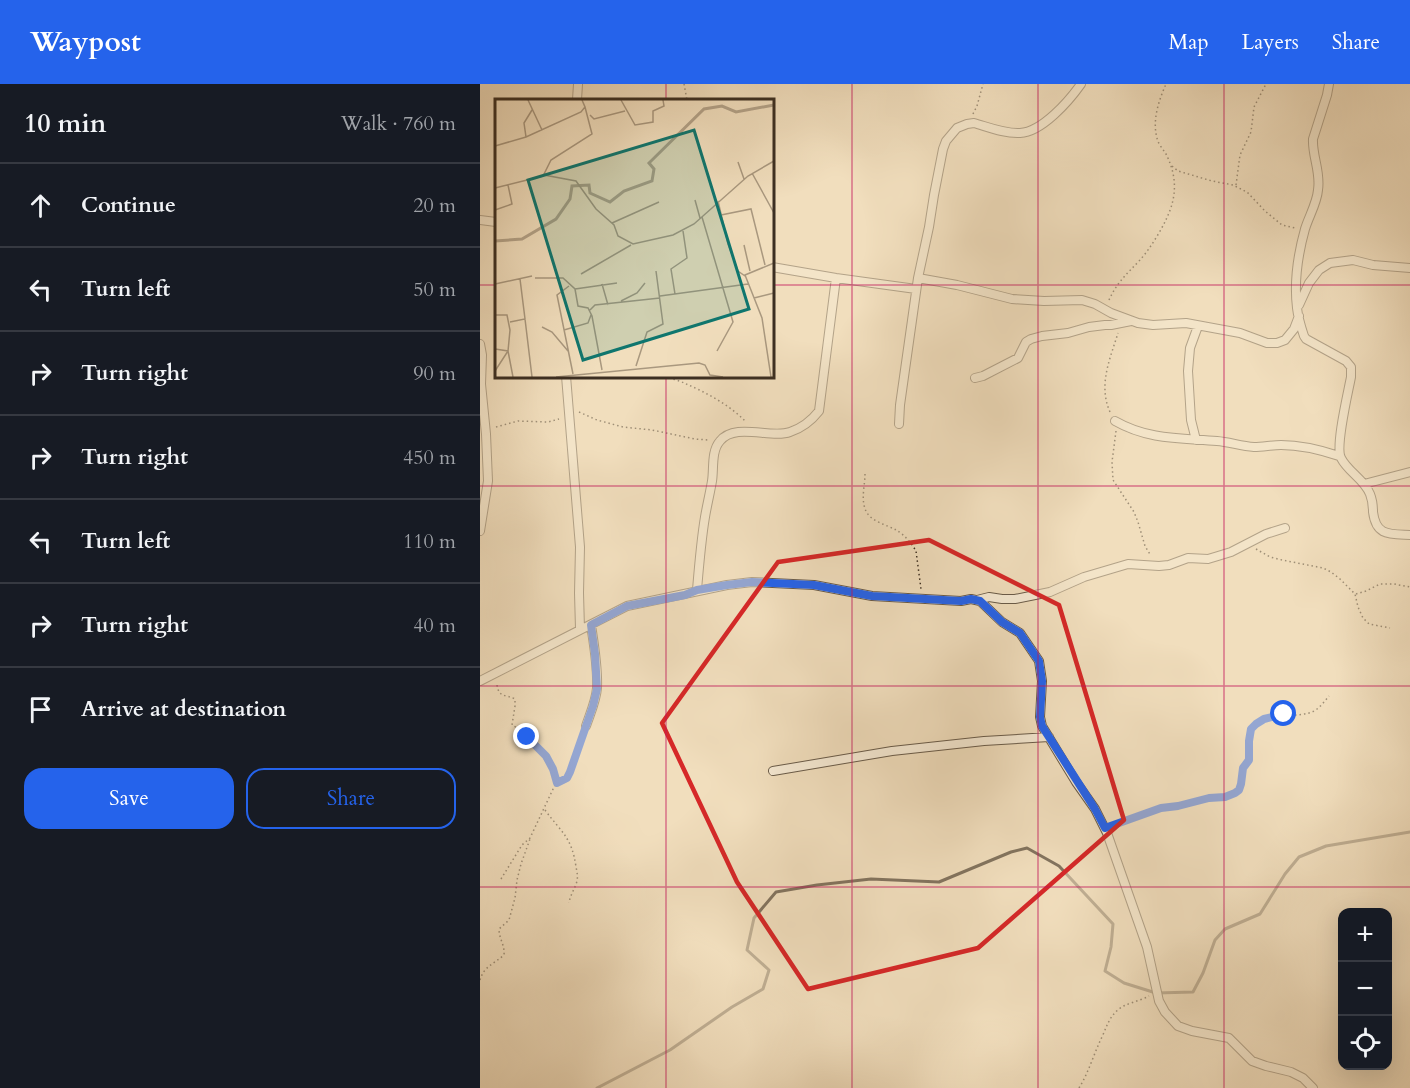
<!DOCTYPE html>
<html lang="en">
<head>
<meta charset="utf-8">
<style>
	:root { --surface:#171b24; --page:#242831; --text:#f1f3f6; --muted:#9ea1a6; --line:#363941; --accent:#2563eb }
	body { margin:0; font-family:Cardo,serif; background:var(--page); color:var(--text) }
	.controls { position:absolute; right:18px; bottom:18px; display:grid; overflow:hidden; border-radius:12px; box-shadow:0 6px 24px #0002 }
	.controls button { width:54px; height:54px; display:grid; place-items:center; padding:0; border:0; border-bottom:2px solid var(--line); background:var(--surface); color:var(--text); font:30px sans-serif }
	.stop { position:absolute; width:18px; height:18px; margin:-14px; border:4px solid #2563eb; border-radius:50%; background:#fff }
	.stop.end { background:#2563eb; border-color:#fff; box-shadow:0 2px 6px #0008 }
	.list { margin:0; padding:0; list-style:none }
	h2 { display:flex; justify-content:space-between; align-items:center; height:78px; margin:0; padding:0 24px; font-size:26px }
	h2 small { font-size:20px; font-weight:400; color:var(--muted) }
	.list li { display:grid; grid-template-columns:39px 1fr auto; gap:18px; align-items:center; box-sizing:border-box; height:84px; padding:0 24px; border-top:2px solid var(--line) }
	.list b { display:block; font-size:22px; white-space:nowrap }
	.list em { font-size:20px; font-style:normal; color:var(--muted) }
	.actions { display:flex; gap:12px; padding:18px 24px }
	.actions a { flex:1; padding:14px 0; border:2px solid var(--accent); border-radius:18px; text-align:center; font-size:21px; color:var(--accent) }
	.actions .main { background:var(--accent); color:#fff }
	.icon { flex:none; width:33px; height:33px; fill:none; stroke:currentColor; stroke-width:2; stroke-linecap:round; stroke-linejoin:round }
	.map { position:relative; flex:none; width:930px; height:1004px; overflow:hidden }
	header { display:flex; align-items:center; gap:36px; box-sizing:border-box; height:84px; padding:0 30px; background:var(--accent); color:#fff }
	header strong { font-size:28px }
	nav { display:flex; gap:33px; margin-inline-start:auto; font-size:21px }
	main { display:flex }
	aside { flex:1; background:var(--surface) }
	.map>svg:first-child { display:block }
</style>
</head>
<body>
<header>
<strong>Waypost</strong>
<nav><a>Map</a><a>Layers</a><a>Share</a></nav>
</header>
<main>
<aside>
<h2>10 min<small>Walk · 760 m</small></h2>
<ul class="list">
<li><svg class="icon" aria-label="ahead" viewBox="0 0 24 24"><path d="M12 20V5M6 11l6-6 6 6"/></svg><div><b>Continue</b></div><em>20 m</em></li>
<li><svg class="icon" aria-label="left" viewBox="0 0 24 24"><path d="M17 20v-9H6M10 6l-5 5 5 5"/></svg><div><b>Turn left</b></div><em>50 m</em></li>
<li><svg class="icon" aria-label="right" viewBox="0 0 24 24"><path d="M7 20v-9h11M14 6l5 5-5 5"/></svg><div><b>Turn right</b></div><em>90 m</em></li>
<li><svg class="icon" aria-label="right" viewBox="0 0 24 24"><path d="M7 20v-9h11M14 6l5 5-5 5"/></svg><div><b>Turn right</b></div><em>450 m</em></li>
<li><svg class="icon" aria-label="left" viewBox="0 0 24 24"><path d="M17 20v-9H6M10 6l-5 5 5 5"/></svg><div><b>Turn left</b></div><em>110 m</em></li>
<li><svg class="icon" aria-label="right" viewBox="0 0 24 24"><path d="M7 20v-9h11M14 6l5 5-5 5"/></svg><div><b>Turn right</b></div><em>40 m</em></li>
<li><svg class="icon" aria-label="arrive" viewBox="0 0 24 24"><path d="M6 21V4h12l-3 4 3 4H6"/></svg><div><b>Arrive at destination</b></div></li>
</ul>
<div class="actions"><a class="main">Save</a><a>Share</a></div>
</aside>
<div class="map">
<svg width="930" height="1004" viewBox="0 0 930 1004">
	<rect width="100%" height="100%" fill="#f1debd"/>
	<filter id="stains"><feTurbulence type="fractalNoise" baseFrequency=".00333" numOctaves="4"/><feColorMatrix values="0 0 0 0 .2 0 0 0 0 .09 0 0 0 0 .02 0 0 0 .5 -.17"/></filter>
	<radialGradient id="worn" r=".72"><stop offset=".6" stop-color="#630" stop-opacity="0"/><stop offset="1" stop-color="#630" stop-opacity=".3"/></radialGradient>
	<g fill="none" stroke-linecap="round" stroke-linejoin="round">
		<path stroke="#83745f" stroke-width="3" d="M 117,1004 L 190,966 L 252,923 L 283,905 L 289,886 L 267,866 L 274,834 L 296,808 L 337,801 L 391,795 L 459,798 L 531,768 L 547,764 L 579,782 L 633,840 L 631,863 L 625,887 L 644,899 L 676,909 L 713,908 L 723,889 L 735,856 L 745,845 L 780,830 L 805,790 L 819,773 L 846,762 L 930,748"/>
		<defs>
			<path id="minor" d="M 849,0 L 847,11 L 833,55 C 832,72 841,88 838,106 C 837,119 829,132 825,145 C 818,170 814,199 817,224 C 818,233 821,243 824,252 L 826,255 L 866,277 L 871,283 L 871,293 C 868,309 855,363 861,374 C 868,388 884,395 890,410 C 892,415 893,422 893,428 C 896,452 909,450 930,451
				M 97,16 L 98,0
				M 0,136 L 16,138
				M 292,183 L 356,194 L 436,205
				M 438,194 L 477,201 L 532,215 L 564,217 L 602,216 L 615,220 L 631,229 L 658,239 L 673,241 L 706,239 L 760,249 L 787,259 L 797,259 L 805,256 L 814,245 L 819,232
				M 819,221 L 829,199 L 839,186 L 850,179 L 873,176 L 893,181 L 930,184
				M 0,260 L 2,271 L 1,300 L 6,350 L 8,397 L 0,447
				M 86,292 L 100,463 L 99,509 L 100,545
				M 495,294 L 503,292 L 538,274 L 546,258 L 551,255 L 562,252 L 588,249 L 609,243 L 625,241 L 631,241 L 651,237
				M 635,337 C 668,356 701,354 737,357 C 749,358 761,362 774,363 C 783,363 792,361 801,361 C 821,361 841,366 859,372
				M 419,340 L 420,321 L 438,194 L 449,143 L 454,111 L 463,65 L 466,57 L 477,44 L 487,40 L 494,39 C 508,43 525,50 540,49 C 562,48 589,17 601,0
				M 716,356 L 711,336 L 708,287 L 710,264 L 718,242
				M 884,400 L 930,388
				M 217,506 C 219,482 221,457 225,433 C 227,421 230,409 232,397 C 234,385 231,367 240,357 C 255,338 291,355 310,348 C 322,344 332,336 339,327 L 356,194
				M 497,516 L 509,513 L 522,515 L 535,515 L 570,508 L 604,493 L 648,480 L 679,482 L 689,481 L 708,474 L 728,475 L 738,472 L 751,468 L 786,450 L 805,444
				M 0,597 L 147,522 L 247,501 L 272,498 L 334,501 L 392,512 L 481,517 L 491,515 L 500,517 L 522,538 L 540,549 L 559,577 L 562,597 L 560,633 L 562,642 L 596,698 L 615,725 L 627,749 L 667,863 L 679,917 L 685,928 L 698,942 L 712,947 L 749,954 L 772,977 L 786,982 L 811,988 L 823,994 L 833,1004
				M 106,642 C 110,630 116,617 117,604 C 118,583 114,561 111,541
				M 293,687 L 412,667 L 504,657 L 569,653"/>
		</defs>
		<use href="#minor" stroke="#695b49" stroke-width="10"/>
		<path stroke="#3c2f22" stroke-width="1.5" stroke-dasharray="1.5 3" stroke-linecap="butt" d="M 204,0 L 207,16
			M 493,30 L 497,22 L 503,0
			M 692,82 L 698,87 L 732,97 L 753,101 L 763,106 L 768,109 L 785,127 L 802,141 L 815,144
			M 756,101 L 760,71 L 771,48 L 774,23 L 786,0
			M 629,216 C 637,198 647,190 660,176 C 671,164 688,136 692,120 C 697,102 694,86 686,70 C 683,65 678,60 677,54 C 672,36 679,16 686,0
			M 185,292 C 191,295 198,296 204,299 C 225,308 250,321 266,338
			M 99,328 L 117,336 L 143,343 L 172,346 L 215,355 L 228,356
			M 630,328 C 618,301 630,275 638,249
			M 16,343 L 38,337 L 68,338 L 79,335
			M 636,347 L 632,378 L 633,396 L 654,428 L 658,438 L 665,462 L 671,472
			M 385,390 C 385,402 380,417 387,429 C 393,438 407,441 416,446 C 424,450 432,460 436,467 L 441,505
			M 776,465 L 790,473 L 802,476 L 843,484 L 851,488 L 860,495 L 875,510 L 878,523 L 883,534 L 889,540 L 910,544
			M 876,510 L 886,507 L 900,500 L 914,500 L 930,503
			M 17,601 C 19,614 25,610 35,615 L 35,622 L 32,641 L 41,646 L 47,653 L 64,669 L 73,685 L 76,698
			M 65,726 C 81,748 92,753 96,783 C 97,788 98,792 97,797 C 95,805 90,811 89,819
			M 634,741 C 649,735 665,727 681,724 C 687,723 694,723 699,722 C 710,720 720,715 730,714 C 740,712 754,714 760,704 C 763,699 761,692 762,686 C 764,682 768,680 769,675 C 773,664 764,649 775,640 C 793,626 813,635 832,628 C 839,625 844,618 849,612
			M 21,795 L 42,761 L 50,754 L 74,703 L 77,699 L 87,694 L 102,651
			M 0,896 C 4,882 14,880 24,871 C 25,861 19,855 19,845 L 29,836 L 35,814 L 37,796 L 41,780 L 50,755
			M 599,1004 C 609,988 614,969 622,953 C 627,942 629,933 639,925 C 644,920 660,917 669,912"/>
		<use href="#minor" stroke="#f6ead4" stroke-width="8"/>
	</g>
	<g fill="none" stroke-linecap="round" stroke-linejoin="round">
		<path stroke="#2563eb" stroke-width="8" d="M 47,653 L 66,672 L 73,685 L 77,699 L 87,694 L 90,688 L 113,622 L 117,605 L 115,570 L 111,541 L 147,522 L 205,511 L 217,506 L 247,501 L 272,498 L 334,501 L 392,512 L 481,517 L 491,515 L 500,517 L 522,538 L 540,549 L 559,577 L 562,597 L 560,633 L 562,642 L 615,725 L 625,744 L 681,724 L 698,722 L 729,714 L 745,713 L 755,709 L 759,706 L 761,700 L 763,684 L 769,676 L 769,657 L 771,645 L 776,640 L 784,635 L 804,630"/>
	</g>
	<path d="M0 0H930V1004H0ZM 449,456 L 579,521 L 644,736 L 498,864 L 328,905 L 257,798 L 182,639 L 298,478 Z" fill="#f1debd" fill-opacity=".55" fill-rule="evenodd"/>
	<path fill="none" stroke="#d62828" stroke-width="4.5" stroke-linejoin="round" d="M 449,456 L 579,521 L 644,736 L 498,864 L 328,905 L 257,798 L 182,639 L 298,478 Z"/>
	<path fill="none" stroke="#c2185b" stroke-width="1.5" stroke-opacity="0.55" d="M 186,0 L 186,16M 372,0 L 372,1004M 558,0 L 558,1004M 744,0 L 744,1004M 0,201 L 16,201M 292,201 L 930,201M 186,292 L 186,1004M 0,402 L 930,402M 0,602 L 930,602M 0,803 L 930,803"/>
	<g transform="translate(15 15)">
		<rect width="279" height="279" fill="#f1debd"/>
		<path fill="none" stroke="#b3a288" stroke-width="3" d="M 0,142 L 27,140 L 61,120 L 75,100 L 77,87 L 94,86 L 95,94 L 115,103 L 129,92 L 157,82 L 159,70 L 154,64 L 209,10 L 227,7 L 241,13 L 279,6"/>
		<path fill="none" stroke="#a9987f" stroke-width="1.5" d="M 33,1 L 47,31M 126,1 L 140,26 L 158,23 L 158,12 L 169,7 L 168,1M 95,16 L 99,20 L 130,12M 31,38 L 29,24 L 37,11M 0,47 L 31,38 L 86,13 L 90,8 L 87,1M 243,63 L 249,80M 257,74 L 279,114M 49,76 L 81,82 L 101,110 L 119,126 L 123,137 L 138,145 L 178,136 L 199,125 L 253,77 L 279,62M 0,89 L 48,77 L 56,61 L 97,35 L 90,8M 200,101 L 205,119M 223,102 L 233,145 L 243,172 L 250,177M 0,111 L 17,105 L 13,86M 226,116 L 256,110 L 270,166M 207,118 L 238,223 L 222,252M 117,124 L 164,103M 249,146 L 255,172M 86,175 L 136,146M 40,179 L 68,179 L 80,190 L 83,207 L 93,209 L 97,217 L 107,271M 0,185 L 37,177M 107,185 L 113,206M 74,187 L 62,196 L 78,275M 80,190 L 122,184M 180,195 L 176,170 L 192,159 L 188,132M 165,197 L 253,185M 259,199 L 279,194M 126,202 L 142,194 L 150,184M 95,211 L 100,206 L 165,199M 0,216 L 12,216 L 15,231 L 13,252 L 0,272M 30,220 L 37,278M 15,223 L 30,220 L 25,180M 47,228 L 57,233 L 73,252M 69,231 L 93,224 L 96,216M 0,250 L 13,252 L 18,278M 141,267 L 152,233 L 168,225 L 161,172M 61,278 L 204,264 L 210,266 L 215,276 L 228,278M 276,278 L 267,219 L 250,176 L 279,164"/>
		<path fill="#0f766e" fill-opacity="0.15" stroke="#0f766e" stroke-width="3" d="M 199,31 L 254,210 L 88,261 L 33,81 Z"/>
		<rect width="279" height="279" fill="none" stroke="#3c2f22" stroke-width="3"/>
	</g>
	<rect width="100%" height="100%" filter="url(#stains)"/>
	<rect width="100%" height="100%" fill="url(#worn)"/>
</svg>
<div class="controls">
<button>+</button>
<button>−</button>
<button><svg class="icon" aria-label="locate" viewBox="0 0 24 24"><circle cx="12" cy="12" r="6"/><path d="M12 2v4M12 18v4M2 12h4M18 12h4"/></svg></button>
</div>
<div class="stop" style="left:804px;top:630px"></div>
<div class="stop end" style="left:47px;top:653px"></div>
</div>
</main>
</body>
</html>
